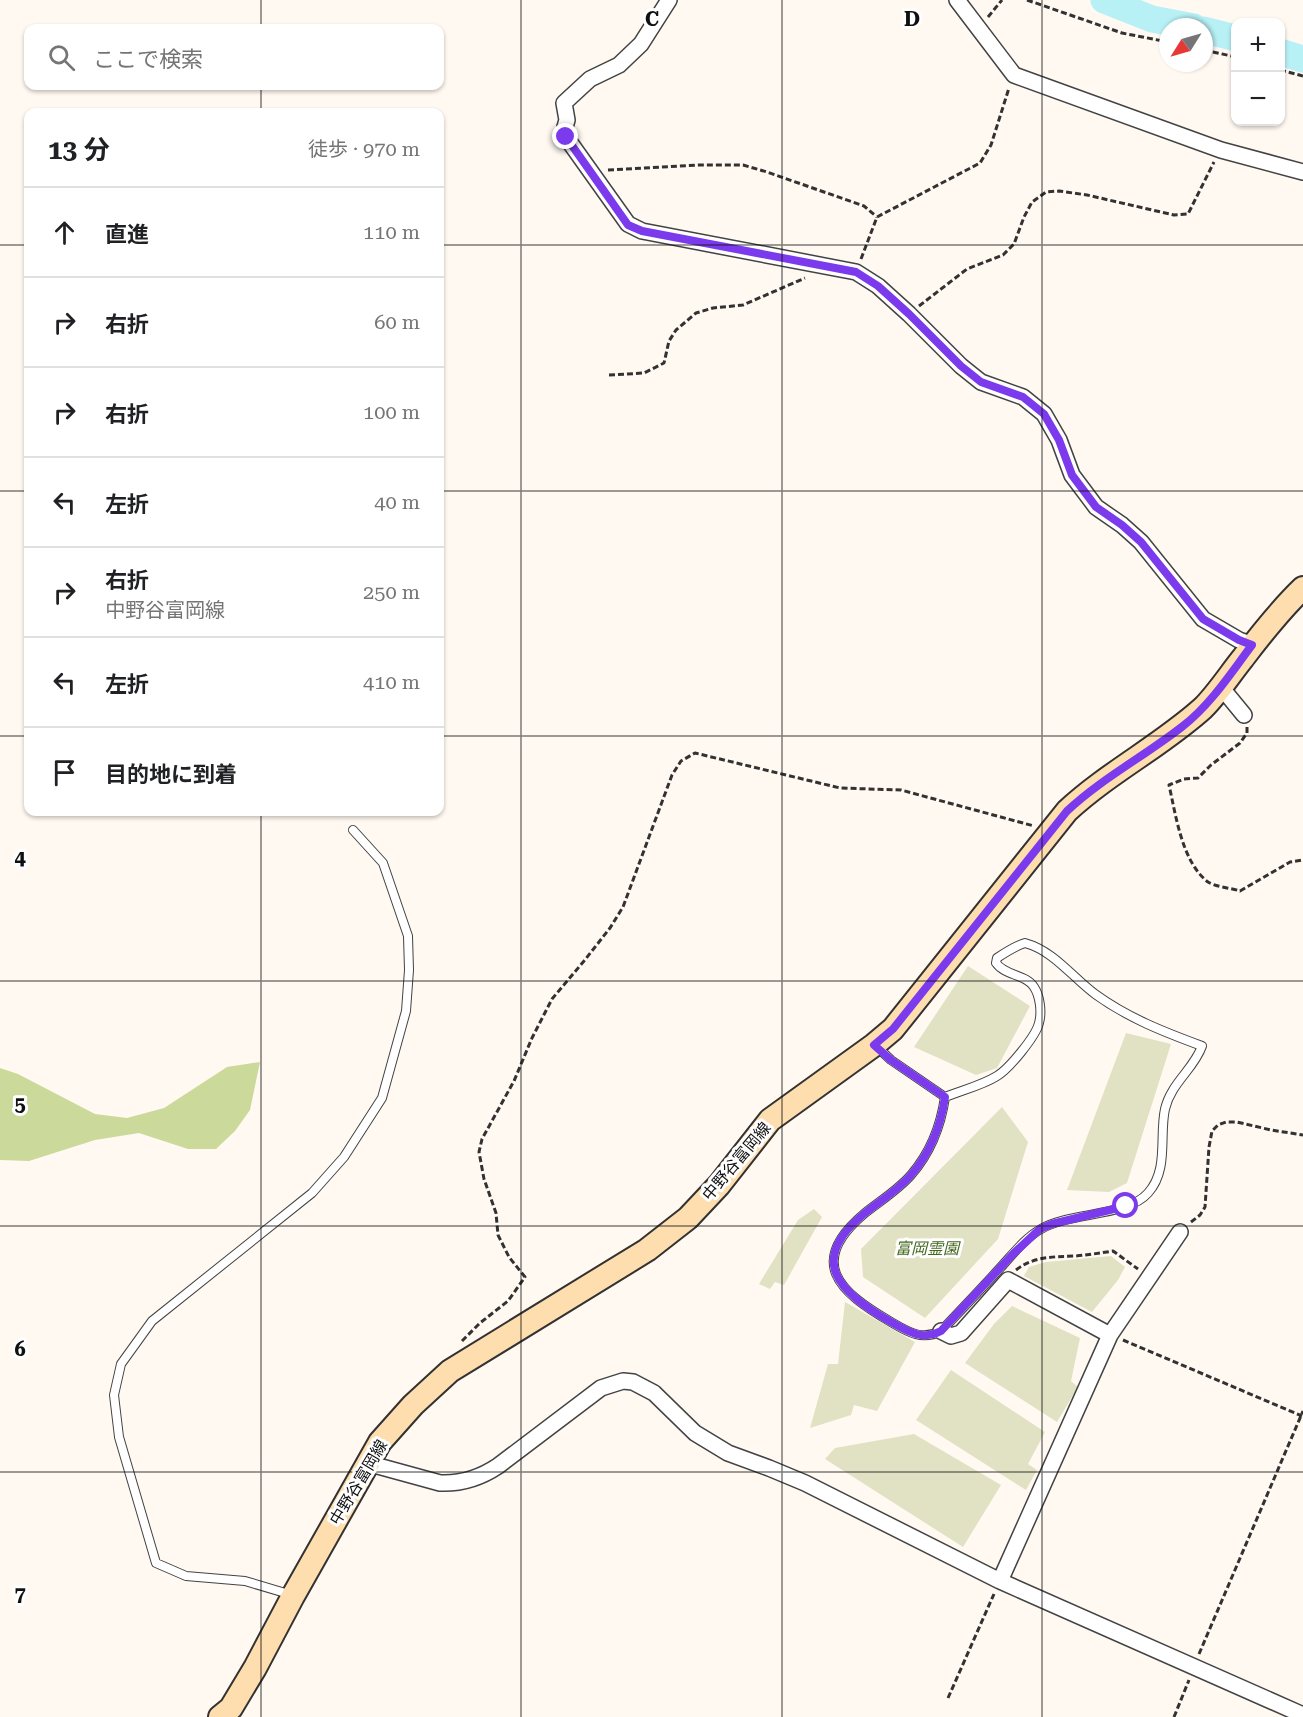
<!DOCTYPE html>
<html lang="ja">
<head>
<meta charset="utf-8">
<style>
	:root { --surface:#fff; --page:#f2f2f2; --text:#202124; --muted:#757577; --line:#e0e0e0 }
	body { margin:0; font-family:"Roboto Serif","Noto Sans JP",serif; background:var(--page); color:var(--text) }
	.controls { position:absolute; right:18px; top:18px; display:grid; overflow:hidden; border-radius:12px; box-shadow:0 2px 4px #0004 }
	.controls button { width:54px; height:54px; display:grid; place-items:center; padding:0; border:0; border-bottom:2px solid var(--line); background:var(--surface); color:var(--text); font:30px sans-serif }
	.compass { position:absolute; left:1159px; top:18px; width:54px; height:54px; border-radius:50%; background:var(--surface); box-shadow:0 2px 4px #0004; rotate:233deg }
	.stop { position:absolute; width:18px; height:18px; margin:-14px; border:4px solid #7c3aed; border-radius:50%; background:#fff }
	.stop.end { background:#7c3aed; border-color:#fff; box-shadow:0 2px 6px #0008 }
	.list { margin:0; padding:0; list-style:none }
	h2 { display:flex; justify-content:space-between; align-items:center; height:78px; margin:0; padding:0 24px; font-size:26px }
	h2 small { font-size:20px; font-weight:400; color:var(--muted) }
	.list li { display:grid; grid-template-columns:39px 1fr auto; gap:18px; align-items:center; box-sizing:border-box; height:90px; padding:0 24px; border-top:2px solid var(--line) }
	.list b { display:block; font-size:22px; white-space:nowrap }
	.list p { margin:0; font-size:20px; white-space:nowrap; color:var(--muted) }
	.list em { font-size:20px; font-style:normal; color:var(--muted) }
	.icon { flex:none; width:33px; height:33px; fill:none; stroke:currentColor; stroke-width:2; stroke-linecap:round; stroke-linejoin:round }
	.map { position:relative; flex:none; width:1303px; height:1717px; overflow:hidden }
	.search { position:absolute; background:var(--surface); box-shadow:0 2px 4px #0004; left:24px; top:24px; width:420px; height:66px; display:flex; align-items:center; gap:15px; box-sizing:border-box; padding:0 21px; border-radius:12px; color:var(--muted); font-size:22px }
	.panel { position:absolute; background:var(--surface); box-shadow:0 2px 4px #0004; left:24px; top:108px; width:420px; height:708px; border-radius:12px }
	.map>svg:first-child { display:block }
</style>
</head>
<body>
<div class="map">
<svg width="1303" height="1717" viewBox="0 0 1303 1717">
	<rect width="100%" height="100%" fill="#fff9f2"/>
	<path fill="#cbda9b" d="M 260,1062 L 250,1110 L 235,1131 L 216,1149 L 188,1149 L 139,1133 L 95,1140 L 29,1161 L 0,1160 L 0,1068 L 18,1074 L 95,1114 L 127,1118 L 164,1108 L 227,1067 Z"/>
	<path fill="#e1e2c3" d="M 968,966 L 1030,1006 L 997,1068 L 976,1075 L 914,1047 Z
		M 1126,1033 L 1171,1044 L 1127,1183 L 1109,1192 L 1067,1190 Z
		M 1002,1107 L 1028,1142 L 998,1239 L 925,1318 L 863,1277 L 861,1249 Z
		M 814,1209 L 822,1217 L 784,1285 L 775,1282 L 770,1289 L 759,1284 L 798,1220 Z
		M 1111,1256 L 1125,1267 L 1118,1280 L 1092,1312 L 1024,1276 L 1029,1267 L 1046,1262 Z
		M 845,1302 L 915,1342 L 877,1411 L 854,1405 L 851,1415 L 810,1428 L 828,1364 L 838,1364 Z
		M 1012,1306 L 1080,1338 L 1071,1381 L 1078,1387 L 1057,1422 L 965,1363 L 994,1324 Z
		M 951,1370 L 1045,1432 L 1028,1464 L 1037,1470 L 1026,1490 L 916,1420 Z
		M 914,1434 L 1001,1485 L 963,1547 L 825,1459 L 835,1448 Z"/>
	<g fill="none" stroke-linecap="round" stroke-linejoin="round">
		<path stroke="#b7f1f6" stroke-width="27" d="M 1104,0 L 1152,19 L 1194,27
			M 1204,30 L 1236,38
			M 1280,52 L 1303,59"/>
		<defs>
			<path id="lane" d="M 1025,943 C 1054,951 1072,977 1095,994 C 1128,1018 1164,1032 1202,1046 C 1194,1069 1171,1083 1165,1109 C 1159,1136 1169,1170 1148,1193 C 1127,1217 1069,1212 1041,1229 C 1025,1238 1013,1254 1001,1267 C 981,1289 961,1310 941,1331 C 922,1341 908,1332 891,1322 C 839,1292 806,1262 865,1213 C 880,1201 898,1190 911,1175 C 930,1153 941,1125 945,1097 C 962,1090 981,1086 997,1076 C 1009,1069 1036,1036 1039,1023 C 1042,1012 1040,996 1034,987 C 1026,974 1005,976 996,963 L 997,958 C 1006,952 1015,946 1025,943 Z
				M 876,1046 L 891,1060 L 945,1097
				M 292,1595 L 245,1581 L 186,1576 L 156,1563 L 119,1437 L 114,1395 L 121,1364 L 152,1321 L 312,1193 L 344,1157 L 382,1098 L 406,1011 L 409,970 L 408,936 L 383,863 L 353,830"/>
			<path id="street" d="M 669,0 L 641,44 L 619,65 L 590,79 L 564,103 L 567,120 L 565,127 L 566,137 L 628,224 L 642,231 L 856,272 L 878,286 L 909,314 L 961,366 L 981,382 L 1023,397 L 1044,414 L 1059,440 L 1072,475 L 1096,507 L 1122,525 L 1141,542 L 1203,619 L 1239,640 L 1253,645
				M 957,0 L 1014,75 L 1221,150 L 1303,172
				M 1221,687 L 1244,715
				M 941,1331 L 951,1336 L 961,1333 L 1008,1280 L 1110,1335
				M 367,1463 L 440,1483 C 461,1484 480,1478 498,1466 L 601,1388 L 623,1381 L 633,1382 L 654,1393 L 695,1433 L 728,1453 L 769,1468 L 805,1483 L 1000,1581 L 1303,1715
				M 1000,1581 L 1110,1335 L 1180,1232"/>
			<path id="secondary" d="M 220,1717 L 231,1708 L 255,1668 L 293,1596 L 380,1442 L 413,1405 L 450,1371 L 647,1250 L 688,1218 L 719,1185 L 770,1120 L 874,1045 L 893,1029 L 1067,811 C 1109,772 1161,746 1203,708 C 1218,693 1230,674 1243,658 C 1262,633 1281,609 1303,588"/>
		</defs>
		<use href="#lane" stroke="#434343" stroke-width="10"/>
		<use href="#street" stroke="#434343" stroke-width="18"/>
		<use href="#secondary" stroke="#323232" stroke-width="26"/>
		<path stroke="#323232" stroke-width="3" stroke-dasharray="6 3" stroke-linecap="butt" d="M 1027,0 L 1122,33 L 1168,42
			M 988,17 L 1002,0
			M 1204,50 L 1236,57
			M 1280,70 L 1303,76
			M 608,170 L 699,165 L 743,165 L 767,172 L 864,206 L 877,217
			M 861,259 L 877,217 L 980,163 L 991,145 L 1009,88
			M 919,306 L 967,269 L 1003,255 L 1014,244 L 1024,217 L 1032,202 L 1046,192 L 1059,191 L 1087,195 L 1174,215 L 1188,214 L 1214,162
			M 609,375 L 644,373 L 664,363 L 669,341 L 676,330 L 696,313 L 713,308 L 743,305 L 805,278
			M 1247,727 L 1247,733 L 1240,743 L 1211,765 L 1198,778 L 1184,779 L 1169,785 C 1176,816 1182,862 1208,882 C 1216,887 1231,888 1240,891 L 1290,862 L 1303,860
			M 1191,1222 L 1200,1215 L 1205,1207 L 1209,1147 L 1212,1131 L 1218,1125 L 1226,1122 L 1237,1122 L 1271,1130 L 1303,1135
			M 1016,1270 C 1034,1256 1053,1257 1075,1256 C 1088,1255 1100,1253 1113,1251 L 1138,1269
			M 1123,1340 L 1302,1416
			M 462,1341 L 480,1323 L 508,1301 L 525,1277 L 509,1257 L 498,1235 L 496,1213 L 484,1179 L 479,1152 L 482,1139 L 514,1081 L 532,1038 L 552,999 L 584,961 L 610,928 L 623,907 L 672,775 L 681,761 L 695,753 L 840,788 L 901,790 L 1034,826
			M 1199,1654 L 1303,1411
			M 948,1698 L 994,1594
			M 1174,1717 L 1189,1680"/>
		<use href="#lane" stroke="#fff" stroke-width="8"/>
		<use href="#street" stroke="#fff" stroke-width="15"/>
		<use href="#secondary" stroke="#feddae" stroke-width="22"/>
	</g>
	<g fill="none" stroke-linecap="round" stroke-linejoin="round">
		<path stroke="#7c3aed" stroke-width="8" d="M 566,137 L 628,225 L 642,231 L 856,272 L 878,286 L 909,314 L 961,366 L 981,382 L 1023,397 L 1044,414 L 1059,440 L 1072,475 L 1096,507 L 1122,525 L 1141,542 L 1203,619 L 1239,640 L 1252,645 C 1231,673 1211,704 1183,726 C 1145,756 1102,778 1067,811 L 893,1029 L 874,1045 L 891,1060 L 945,1097 C 941,1125 930,1153 911,1175 C 898,1190 880,1201 865,1213 C 806,1261 839,1292 891,1322 C 907,1331 922,1341 941,1331 L 1014,1253 L 1040,1229 L 1052,1224 L 1126,1206"/>
	</g>
	<path fill="none" stroke="#101010" stroke-width="1.5" stroke-opacity="0.55" d="M 261,0 L 261,28M 521,0 L 521,1717M 782,0 L 782,1717M 1042,0 L 1042,1717M 261,86 L 261,112M 0,245 L 28,245M 440,245 L 1303,245M 0,491 L 28,491M 440,491 L 1303,491M 0,736 L 28,736M 440,736 L 1303,736M 261,812 L 261,1717M 0,981 L 1303,981M 0,1226 L 1303,1226M 0,1472 L 1303,1472"/>
	<g text-anchor="middle" stroke-width="6" stroke-linejoin="round" paint-order="stroke">
		<g font-size="16" fill="#101010" stroke="#fff">
			<text transform="translate(736 1161) rotate(-50)" y="6">中野谷富岡線</text>
			<text transform="translate(358 1482) rotate(-59)" y="6">中野谷富岡線</text>
		</g>
		<g font-size="16" font-style="italic" fill="#44681f" stroke="#fff">
			<text x="927" y="1254">富岡霊園</text>
		</g>
	</g>
	<g font-size="20" text-anchor="middle" font-weight="bold" fill="#101010" stroke="#fff" stroke-width="6" stroke-linejoin="round" paint-order="stroke">
		<text x="652" y="26">C</text>
		<text x="912" y="26">D</text>
		<text x="20" y="865">4</text>
		<text x="20" y="1111">5</text>
		<text x="20" y="1356">6</text>
		<text x="20" y="1601">7</text>
	</g>
</svg>
<div class="controls">
<button>+</button>
<button>−</button>
</div>
<svg class="compass" viewBox="-18 -18 36 36"><path d="M0-13l5 13h-10z" fill="#e53935"/><path d="M0 13l5-13h-10z" fill="#757577"/></svg>
<div class="stop" style="left:1126px;top:1206px"></div>
<div class="stop end" style="left:566px;top:137px"></div>
<div class="search"><svg class="icon" aria-label="search" viewBox="0 0 24 24"><circle cx="10" cy="10" r="6"/><path d="M15 15l6 6"/></svg>ここで検索</div>
<section class="panel">
<h2>13 分<small>徒歩 · 970 m</small></h2>
<ul class="list">
<li><svg class="icon" aria-label="ahead" viewBox="0 0 24 24"><path d="M12 20V5M6 11l6-6 6 6"/></svg><div><b>直進</b></div><em>110 m</em></li>
<li><svg class="icon" aria-label="right" viewBox="0 0 24 24"><path d="M7 20v-9h11M14 6l5 5-5 5"/></svg><div><b>右折</b></div><em>60 m</em></li>
<li><svg class="icon" aria-label="right" viewBox="0 0 24 24"><path d="M7 20v-9h11M14 6l5 5-5 5"/></svg><div><b>右折</b></div><em>100 m</em></li>
<li><svg class="icon" aria-label="left" viewBox="0 0 24 24"><path d="M17 20v-9H6M10 6l-5 5 5 5"/></svg><div><b>左折</b></div><em>40 m</em></li>
<li><svg class="icon" aria-label="right" viewBox="0 0 24 24"><path d="M7 20v-9h11M14 6l5 5-5 5"/></svg><div><b>右折</b><p>中野谷富岡線</p></div><em>250 m</em></li>
<li><svg class="icon" aria-label="left" viewBox="0 0 24 24"><path d="M17 20v-9H6M10 6l-5 5 5 5"/></svg><div><b>左折</b></div><em>410 m</em></li>
<li><svg class="icon" aria-label="arrive" viewBox="0 0 24 24"><path d="M6 21V4h12l-3 4 3 4H6"/></svg><div><b>目的地に到着</b></div></li>
</ul>
</section>
</div>
</body>
</html>
